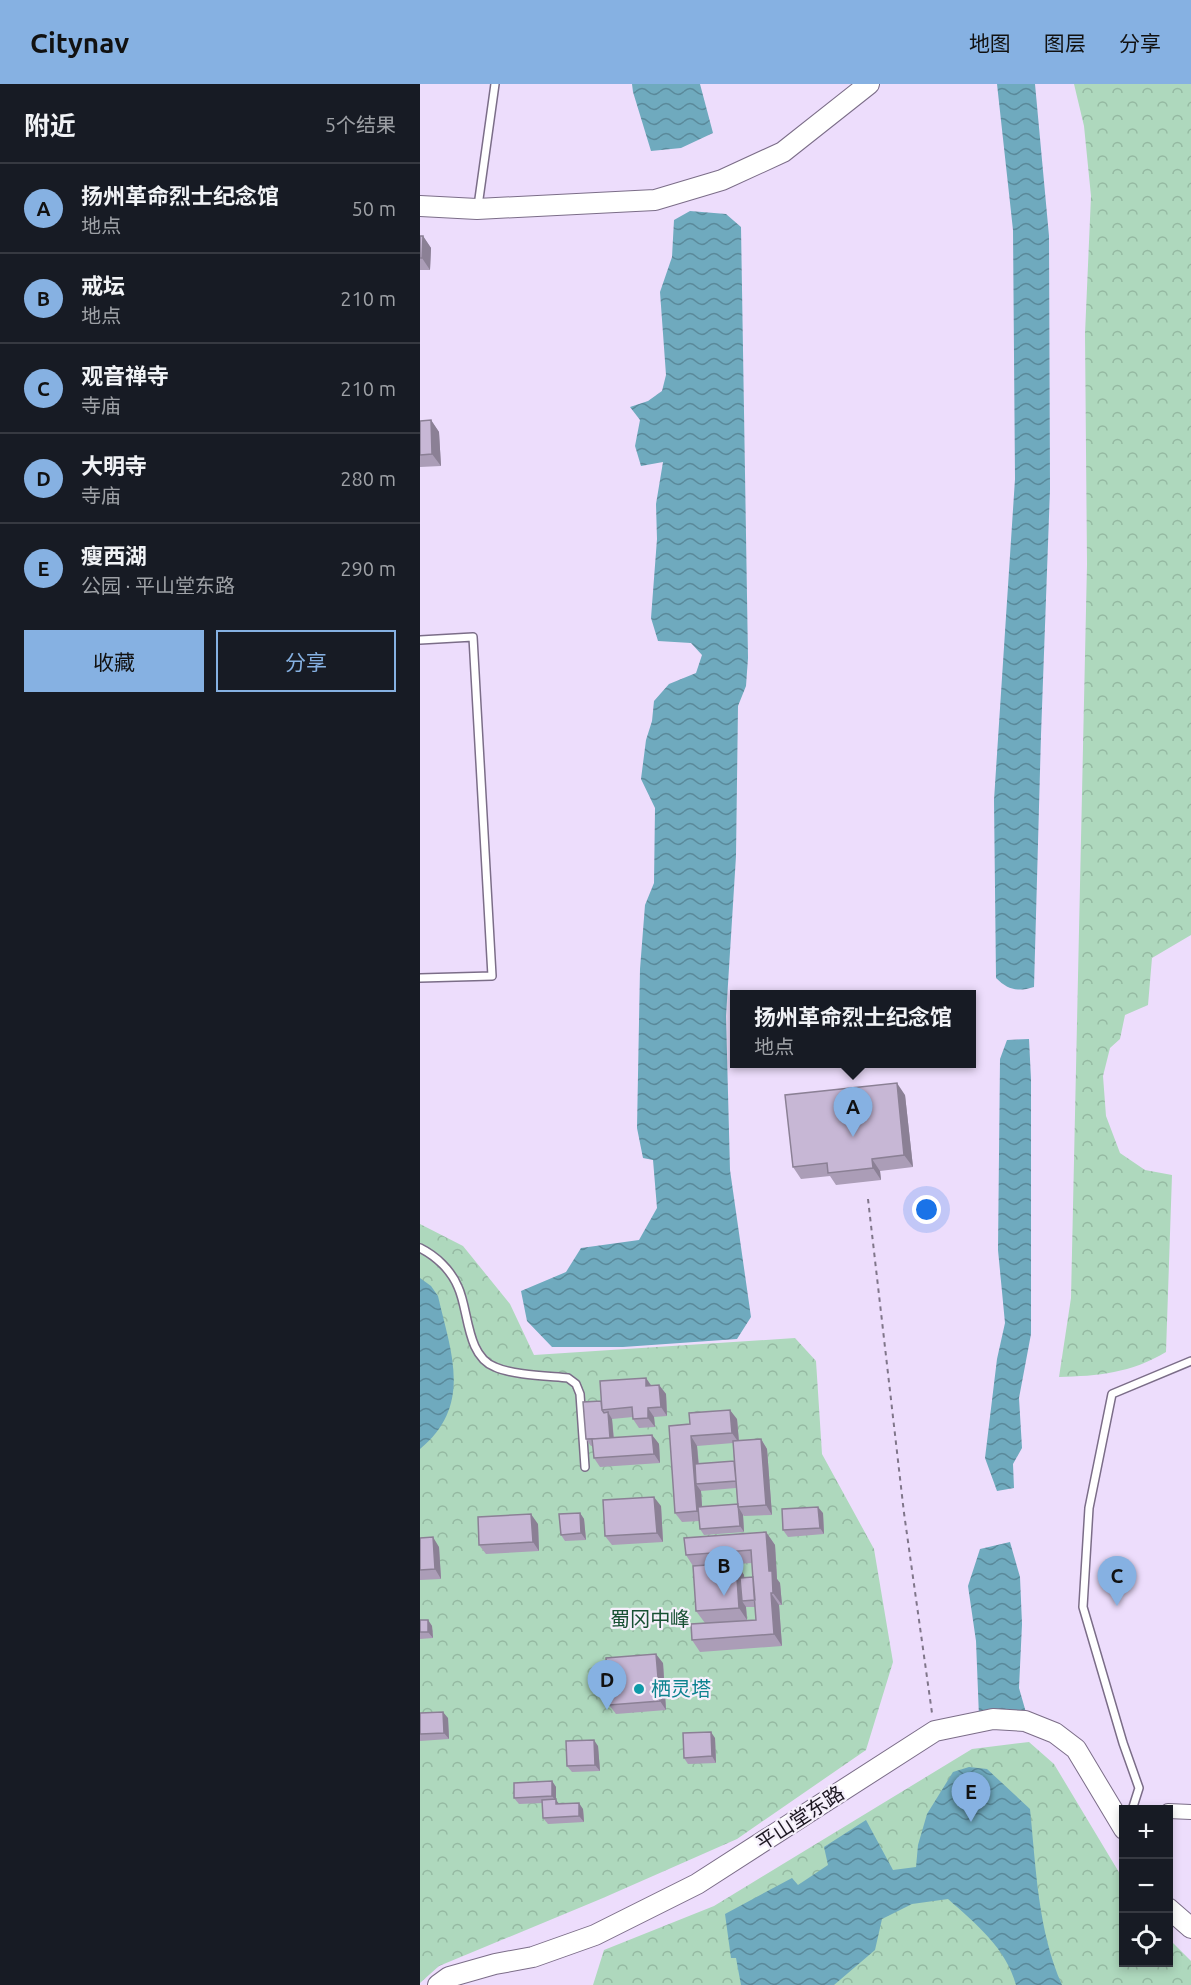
<!DOCTYPE html>
<html lang="zh">
<head>
<meta charset="utf-8">
<style>
	:root { --surface:#171b24; --page:#242831; --text:#f1f3f6; --muted:#9ea1a6; --line:#363941; --accent:#86b1e2 }
	body { margin:0; font-family:Ubuntu,"Noto Sans SC",sans-serif; background:var(--page); color:var(--text) }
	.controls { position:absolute; right:18px; bottom:18px; display:grid; overflow:hidden; border-radius:0px; box-shadow:0 3px 9px #0003 }
	.controls button { width:54px; height:54px; display:grid; place-items:center; padding:0; border:0; border-bottom:2px solid var(--line); background:var(--surface); color:var(--text); font:30px sans-serif }
	.you { position:absolute; left:507px; top:1126px; width:21px; height:21px; margin:-15px; border:4px solid #fff; border-radius:50%; background:#1a73e8; box-shadow:0 0 0 9px #1a73e833 }
	.badge { display:grid; place-items:center; width:39px; height:39px; border-radius:50%; background:var(--accent); color:#111; font-size:20px; font-weight:700 }
	.pin { position:absolute; translate:-50% -50px; filter:drop-shadow(0 2px 3px #0008) }
	.pin::after { content:''; position:absolute; top:32px; width:21px; height:18px; background:inherit; clip-path:polygon(0 0,100% 0,50% 100%) }
	.popup { position:absolute; left:310px; top:906px; width:246px; height:78px; box-sizing:border-box; display:grid; place-content:center; border-radius:0px; background:var(--surface); filter:drop-shadow(0 2px 4px #0005); font-size:20px; white-space:nowrap; color:var(--muted) }
	.popup b { font-size:22px; color:var(--text) }
	.popup::after { content:''; position:absolute; left:50%; top:100%; margin-left:-12px; border:12px solid transparent; border-top-color:var(--surface) }
	.list { margin:0; padding:0; list-style:none }
	h2 { display:flex; justify-content:space-between; align-items:center; height:78px; margin:0; padding:0 24px; font-size:26px }
	h2 small { font-size:20px; font-weight:400; color:var(--muted) }
	.list li { display:grid; grid-template-columns:39px 1fr auto; gap:18px; align-items:center; box-sizing:border-box; height:90px; padding:0 24px; border-top:2px solid var(--line) }
	.list b { display:block; font-size:22px; white-space:nowrap }
	.list p { margin:0; font-size:20px; white-space:nowrap; color:var(--muted) }
	.list em { font-size:20px; font-style:normal; color:var(--muted) }
	.actions { display:flex; gap:12px; padding:18px 24px }
	.actions a { flex:1; padding:14px 0; border:2px solid var(--accent); border-radius:0px; text-align:center; font-size:21px; color:var(--accent) }
	.actions .main { background:var(--accent); color:#111 }
	.icon { flex:none; width:33px; height:33px; fill:none; stroke:currentColor; stroke-width:2; stroke-linecap:round; stroke-linejoin:round }
	.map { position:relative; flex:none; width:771px; height:1901px; overflow:hidden }
	header { display:flex; align-items:center; gap:36px; box-sizing:border-box; height:84px; padding:0 30px; background:var(--accent); color:#111 }
	header strong { font-size:28px }
	nav { display:flex; gap:33px; margin-inline-start:auto; font-size:21px }
	main { display:flex }
	aside { flex:1; background:var(--surface) }
	.map>svg:first-child { display:block }
</style>
</head>
<body>
<header>
<strong>Citynav</strong>
<nav><a>地图</a><a>图层</a><a>分享</a></nav>
</header>
<main>
<aside>
<h2>附近<small>5个结果</small></h2>
<ul class="list">
<li><span class="badge">A</span><div><b>扬州革命烈士纪念馆</b><p>地点</p></div><em>50 m</em></li>
<li><span class="badge">B</span><div><b>戒坛</b><p>地点</p></div><em>210 m</em></li>
<li><span class="badge">C</span><div><b>观音禅寺</b><p>寺庙</p></div><em>210 m</em></li>
<li><span class="badge">D</span><div><b>大明寺</b><p>寺庙</p></div><em>280 m</em></li>
<li><span class="badge">E</span><div><b>瘦西湖</b><p>公园 · 平山堂东路</p></div><em>290 m</em></li>
</ul>
<div class="actions"><a class="main">收藏</a><a>分享</a></div>
</aside>
<div class="map">
<svg width="771" height="1901" viewBox="0 0 771 1901">
	<defs>
		<pattern id="forest-crowns" width="20" height="18" patternUnits="userSpaceOnUse" patternTransform="scale(1.5)"><rect width="20" height="18" fill="#aed8bd"/><path d="M2 6a3 3 0 1 1 6 0M12 15a3 3 0 1 1 6 0" fill="none" stroke="#95b9a2"/></pattern>
		<pattern id="water-waves" width="16" height="10" patternUnits="userSpaceOnUse" patternTransform="scale(1.5)"><rect width="16" height="10" fill="#6faabe"/><path d="M0 5q4-4 8 0t8 0" fill="none" stroke="#5a899a"/></pattern>
	</defs>
	<rect width="100%" height="100%" fill="#edddfc"/>
	<path fill="url(#forest-crowns)" d="M 654,0 L 771,0 L 771,851 L 732,874 L 728,921 L 705,931 L 700,955 L 690,964 L 683,992 L 686,1032 L 700,1069 L 725,1086 L 752,1091 L 746,1268 C 711,1289 678,1292 639,1293 L 651,1214 L 667,480 L 665,250 L 671,112 L 664,42 Z
		M 0,1140 L 43,1162 L 90,1220 L 114,1271 L 375,1254 L 396,1277 L 402,1370 L 454,1465 L 473,1578 L 446,1666 L 317,1755 L 183,1814 L 19,1882 L 0,1899 Z
		M 609,1658 L 634,1680 L 703,1795 L 704,1878 L 748,1878 L 749,1855 L 771,1877 L 771,1901 L 173,1901 L 184,1866 L 294,1822 L 552,1665 Z"/>
	<path fill="url(#water-waves)" d="M 212,0 L 280,0 L 293,49 L 261,64 L 231,67 L 213,8 Z
		M 577,0 L 615,0 L 629,152 L 630,405 L 621,651 L 614,903 C 598,908 588,906 576,894 L 574,716 L 595,395 L 593,146 Z
		M 270,127 L 306,130 L 321,143 L 328,574 L 326,602 L 318,622 L 316,772 L 306,932 L 310,1086 L 331,1233 L 317,1255 L 203,1263 L 132,1263 L 107,1237 L 101,1207 L 146,1188 L 161,1164 L 219,1156 L 237,1124 L 233,1076 L 223,1074 L 217,1044 L 220,885 L 225,821 L 234,799 L 235,724 L 221,695 L 226,656 L 232,637 L 234,617 L 249,600 L 276,589 L 282,571 L 271,559 L 238,557 L 231,534 L 237,455 L 236,420 L 243,378 L 221,382 L 215,362 L 220,336 L 210,323 L 228,317 L 242,307 L 246,291 L 240,208 L 252,173 L 254,136 Z
		M 609,955 L 611,995 L 611,1250 L 599,1314 L 602,1364 L 593,1380 L 594,1404 L 577,1407 L 565,1374 L 577,1275 L 585,1239 L 578,1166 L 580,975 L 587,956 Z
		M 0,1194 L 11,1202 L 18,1212 C 31,1269 53,1321 0,1365 Z
		M 590,1458 L 600,1493 L 602,1540 L 599,1604 L 607,1632 L 559,1633 L 556,1557 L 548,1502 L 560,1465 Z
		M 549,1683 L 567,1685 L 610,1725 C 616,1784 618,1847 642,1901 L 596,1901 C 586,1864 556,1840 528,1815 L 492,1820 L 462,1835 L 455,1866 L 414,1901 L 321,1901 L 316,1874 L 311,1874 L 305,1830 L 372,1794 L 378,1801 L 408,1781 L 404,1763 L 446,1736 L 473,1786 L 496,1783 L 498,1761 L 507,1730 L 533,1688 Z"/>
	<g fill="none" stroke-linecap="round" stroke-linejoin="round">
		<defs>
			<path id="lane" d="M 58,122 L 75,0
				M 0,556 L 53,553 L 72,892 L 0,894
				M 0,1164 C 16,1172 31,1186 38,1203 C 49,1226 46,1272 75,1283 C 93,1291 128,1292 148,1294 L 156,1300 L 160,1310 L 165,1383
				M 712,1726 L 719,1704 L 703,1659 L 663,1523 L 669,1424 L 692,1310 L 771,1277"/>
			<path id="street" d="M 748,1727 L 771,1728"/>
			<path id="secondary" d="M 0,122 L 57,125 L 235,116 L 302,96 L 363,68 L 449,0
				M 748,1824 L 771,1844
				M 18,1901 L 29,1893 L 75,1880 L 113,1873 L 175,1851 L 277,1800 L 515,1647 L 573,1635 L 605,1637 L 635,1649 L 656,1665 L 704,1745"/>
		</defs>
		<use href="#lane" stroke="#7b6d88" stroke-width="10"/>
		<use href="#street" stroke="#7b6d88" stroke-width="16"/>
		<use href="#secondary" stroke="#7b6d88" stroke-width="22"/>
		<path stroke="#80768a" stroke-width="2" stroke-dasharray="4.5 4.5" stroke-linecap="butt" d="M 448,1115 L 484,1429 L 512,1629"/>
		<use href="#lane" stroke="#fff" stroke-width="7"/>
		<use href="#street" stroke="#fff" stroke-width="14"/>
		<use href="#secondary" stroke="#fff" stroke-width="20"/>
	</g>
	<path fill="#ab9db7" fill-rule="evenodd" d="M 0,152 L 3,152 L 11,164 L 10,186 L 0,186 Z
		M 11,336 L 19,348 L 21,382 L 0,383 L 0,337 Z
		M 485,1011 L 493,1083 L 460,1087 L 461,1096 L 416,1101 L 410,1092 L 381,1095 L 373,1083 Z
		M 226,1294 L 231,1301 L 239,1301 L 246,1310 L 247,1332 L 234,1333 L 235,1343 L 219,1344 L 213,1335 L 213,1333 L 192,1335 L 194,1354 L 232,1351 L 239,1360 L 240,1379 L 180,1383 L 174,1374 L 173,1362 L 171,1362 L 166,1355 L 181,1317 Z
		M 317,1335 L 319,1357 L 341,1355 L 347,1365 L 352,1431 L 324,1432 L 323,1431 L 324,1448 L 284,1451 L 280,1445 L 279,1437 L 262,1438 L 255,1429 L 270,1340 ZM 313,1359 L 314,1377 L 279,1380 L 277,1362 ZM 316,1404 L 318,1420 L 282,1423 L 281,1407 Z
		M 241,1422 L 243,1458 L 192,1461 L 185,1452 Z
		M 160,1429 L 164,1435 L 166,1456 L 145,1457 L 141,1451 Z
		M 403,1429 L 404,1450 L 368,1453 L 363,1446 Z
		M 118,1440 L 119,1467 L 66,1470 L 59,1461 Z
		M 346,1448 L 355,1461 L 357,1495 L 360,1499 L 362,1521 L 359,1521 L 362,1562 L 280,1568 L 272,1556 L 285,1539 L 276,1527 L 273,1482 L 266,1471 ZM 332,1479 L 333,1493 L 324,1494 L 324,1491 L 317,1480 ZM 326,1523 L 335,1523 L 336,1536 L 327,1536 Z
		M 0,1454 L 19,1463 L 21,1495 L 0,1496 Z
		M 0,1536 L 8,1536 L 12,1542 L 13,1554 L 0,1555 Z
		M 243,1579 L 246,1626 L 196,1630 L 189,1621 Z
		M 0,1629 L 28,1634 L 29,1655 L 0,1657 Z
		M 295,1654 L 296,1679 L 268,1680 L 264,1674 Z
		M 178,1662 L 180,1687 L 152,1688 L 147,1682 Z
		M 132,1697 L 136,1703 L 136,1716 L 139,1720 L 163,1725 L 164,1738 L 128,1740 L 123,1734 L 123,1719 L 99,1720 L 94,1714 Z"/>
	<path fill="#8b8095" d="M 3,152 L 11,164 L 10,186 L 2,174 Z
		M 11,336 L 19,348 L 21,382 L 12,370 Z
		M 477,999 L 485,1011 L 493,1083 L 484,1071 Z
		M 452,1075 L 460,1087 L 461,1096 L 453,1084 Z
		M 226,1294 L 232,1303 L 226,1302 Z
		M 239,1301 L 246,1310 L 247,1332 L 241,1323 Z
		M 228,1324 L 234,1333 L 235,1343 L 228,1334 Z
		M 310,1326 L 317,1335 L 319,1359 L 312,1349 Z
		M 188,1328 L 192,1335 L 194,1360 L 190,1354 Z
		M 232,1351 L 239,1360 L 240,1379 L 234,1370 Z
		M 271,1352 L 277,1362 L 280,1400 L 276,1400 L 281,1407 L 283,1437 L 277,1427 Z
		M 341,1355 L 347,1365 L 352,1431 L 346,1421 Z
		M 234,1413 L 241,1422 L 243,1458 L 237,1449 Z
		M 398,1423 L 403,1429 L 404,1450 L 400,1444 Z
		M 319,1424 L 323,1431 L 324,1448 L 320,1442 Z
		M 160,1429 L 164,1435 L 166,1456 L 161,1449 Z
		M 111,1430 L 118,1440 L 119,1467 L 113,1458 Z
		M 346,1448 L 355,1461 L 357,1495 L 360,1499 L 362,1521 L 353,1509 L 349,1487 Z
		M 13,1453 L 19,1463 L 21,1495 L 15,1485 Z
		M 316,1479 L 324,1491 L 326,1517 L 322,1517 L 326,1523 L 327,1536 L 319,1524 Z
		M 351,1509 L 359,1521 L 362,1562 L 354,1550 Z
		M 8,1536 L 12,1542 L 13,1554 L 8,1548 Z
		M 236,1570 L 243,1579 L 246,1626 L 240,1617 Z
		M 23,1628 L 28,1634 L 29,1655 L 24,1649 Z
		M 291,1648 L 295,1654 L 296,1679 L 292,1672 Z
		M 174,1656 L 178,1662 L 180,1687 L 175,1681 Z
		M 132,1697 L 136,1703 L 136,1716 L 140,1721 L 136,1720 L 136,1717 L 132,1712 Z
		M 159,1719 L 163,1725 L 164,1738 L 159,1732 Z"/>
	<path fill="#c7b7d5" stroke="#8b8095" stroke-width="1.5" d="M 0,152 L 3,152 L 2,174 L 0,174 Z
		M 11,336 L 12,370 L 0,371 L 0,337 Z
		M 477,999 L 484,1071 L 452,1075 L 453,1084 L 408,1089 L 407,1079 L 373,1083 L 365,1011 Z
		M 226,1294 L 226,1302 L 239,1301 L 241,1323 L 228,1324 L 228,1334 L 213,1335 L 212,1323 L 182,1326 L 180,1297 Z
		M 181,1317 L 182,1326 L 184,1329 L 188,1328 L 190,1354 L 166,1355 L 163,1318 Z
		M 310,1326 L 312,1349 L 271,1352 L 277,1427 L 255,1429 L 249,1342 L 270,1340 L 269,1329 Z
		M 232,1351 L 234,1370 L 174,1374 L 172,1355 Z
		M 341,1355 L 346,1421 L 318,1423 L 313,1357 Z
		M 314,1377 L 316,1397 L 276,1400 L 275,1380 Z
		M 234,1413 L 237,1449 L 185,1452 L 183,1416 Z
		M 318,1420 L 320,1442 L 280,1445 L 278,1423 Z
		M 398,1423 L 400,1444 L 363,1446 L 362,1425 Z
		M 160,1429 L 161,1449 L 141,1451 L 139,1430 Z
		M 111,1430 L 113,1458 L 59,1461 L 58,1433 Z
		M 346,1448 L 349,1487 L 352,1487 L 353,1509 L 351,1509 L 354,1550 L 272,1556 L 271,1540 L 336,1536 L 334,1510 L 331,1466 L 266,1471 L 264,1454 Z
		M 13,1453 L 15,1485 L 0,1486 L 0,1454 Z
		M 316,1479 L 319,1524 L 276,1527 L 273,1482 Z
		M 333,1493 L 335,1516 L 322,1517 L 320,1494 Z
		M 0,1536 L 8,1536 L 8,1548 L 0,1548 Z
		M 236,1570 L 240,1617 L 189,1621 L 186,1574 Z
		M 23,1628 L 24,1649 L 0,1650 L 0,1629 Z
		M 291,1648 L 292,1672 L 264,1674 L 263,1649 Z
		M 174,1656 L 175,1681 L 147,1682 L 146,1657 Z
		M 132,1697 L 132,1712 L 94,1714 L 94,1699 Z
		M 136,1715 L 136,1720 L 159,1719 L 159,1732 L 123,1734 L 122,1716 Z"/>
	<circle fill="#0f9aa8" stroke="#f5effb" stroke-width="2" cx="219" cy="1605" r="6"/>
	<g text-anchor="middle" stroke-width="4.5" stroke-linejoin="round" paint-order="stroke">
		<g font-size="20" fill="#185133" stroke="#f5effb">
			<text x="230" y="1542">蜀冈中峰</text>
		</g>
		<g font-size="20" fill="#0d838f" stroke="#f5effb" text-anchor="start">
			<text x="231" y="1612">栖灵塔</text>
		</g>
		<g font-size="20" fill="#1c1721" stroke="#f5effb">
			<text transform="translate(380 1734) rotate(-33)" y="7">平山堂东路</text>
		</g>
	</g>
</svg>
<div class="controls">
<button>+</button>
<button>−</button>
<button><svg class="icon" aria-label="locate" viewBox="0 0 24 24"><circle cx="12" cy="12" r="6"/><path d="M12 2v4M12 18v4M2 12h4M18 12h4"/></svg></button>
</div>
<div class="you"></div>
<div class="pin badge" style="left:433px;top:1053px">A</div>
<div class="popup"><b>扬州革命烈士纪念馆</b>地点</div>
<div class="pin badge" style="left:304px;top:1512px">B</div>
<div class="pin badge" style="left:697px;top:1522px">C</div>
<div class="pin badge" style="left:187px;top:1626px">D</div>
<div class="pin badge" style="left:551px;top:1738px">E</div>
</div>
</main>
</body>
</html>
